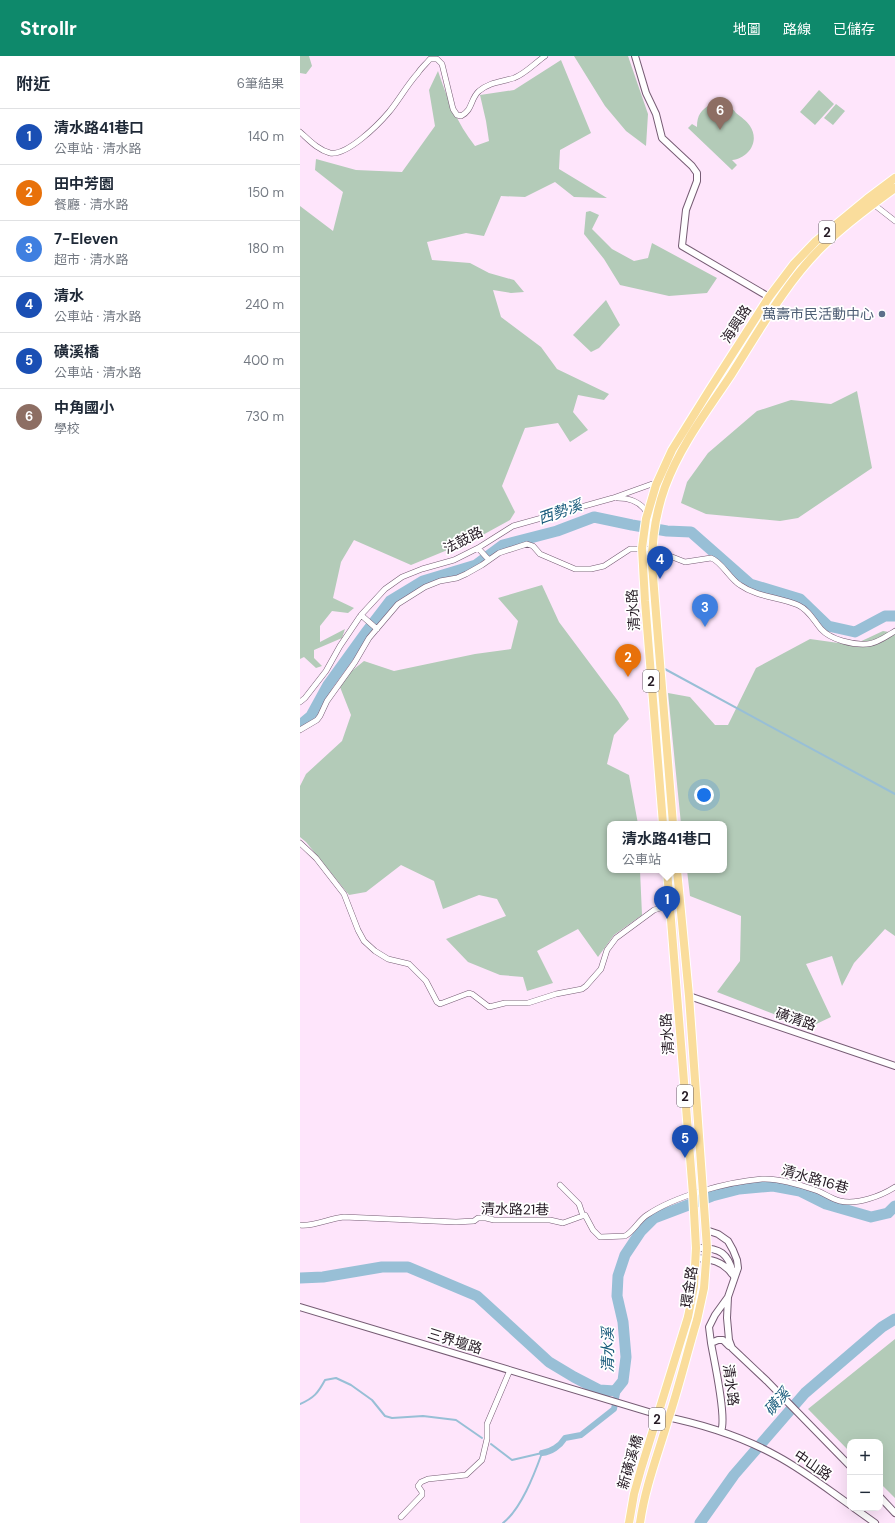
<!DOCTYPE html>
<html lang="zh-TW">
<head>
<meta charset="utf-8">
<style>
	:root { --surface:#fff; --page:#f2f2f3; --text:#1f2937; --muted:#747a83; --line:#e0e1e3; --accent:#0e896b }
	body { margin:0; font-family:"DM Sans","Noto Sans TC",sans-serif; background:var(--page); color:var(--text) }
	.controls { position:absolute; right:12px; bottom:12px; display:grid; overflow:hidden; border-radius:8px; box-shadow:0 4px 16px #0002 }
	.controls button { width:36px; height:36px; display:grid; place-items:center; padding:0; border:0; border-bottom:1px solid var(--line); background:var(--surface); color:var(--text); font:20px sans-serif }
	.you { position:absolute; left:404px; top:739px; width:14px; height:14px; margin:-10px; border:3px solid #fff; border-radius:50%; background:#1a73e8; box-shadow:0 0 0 6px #1a73e833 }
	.badge { display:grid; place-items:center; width:26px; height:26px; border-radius:50%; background:var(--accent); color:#fff; font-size:13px; font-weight:700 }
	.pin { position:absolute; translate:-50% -33px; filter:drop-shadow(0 1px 2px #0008) }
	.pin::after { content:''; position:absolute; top:21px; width:14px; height:12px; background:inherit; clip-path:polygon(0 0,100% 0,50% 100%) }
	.popup { position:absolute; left:307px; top:765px; width:120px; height:52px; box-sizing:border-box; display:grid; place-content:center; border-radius:8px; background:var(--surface); filter:drop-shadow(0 1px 3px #0005); font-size:13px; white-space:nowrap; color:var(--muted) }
	.popup b { font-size:15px; color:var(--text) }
	.popup::after { content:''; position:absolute; left:50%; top:100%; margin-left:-8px; border:8px solid transparent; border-top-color:var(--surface) }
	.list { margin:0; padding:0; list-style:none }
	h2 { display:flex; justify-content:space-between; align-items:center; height:52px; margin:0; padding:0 16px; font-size:17px }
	h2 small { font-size:13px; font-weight:400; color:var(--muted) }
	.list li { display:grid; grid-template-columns:26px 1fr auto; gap:12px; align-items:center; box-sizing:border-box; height:56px; padding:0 16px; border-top:1px solid var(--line) }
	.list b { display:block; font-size:15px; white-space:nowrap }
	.list p { margin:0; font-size:13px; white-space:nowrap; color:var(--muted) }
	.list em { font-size:13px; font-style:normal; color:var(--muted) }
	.map { position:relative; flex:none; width:595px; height:1467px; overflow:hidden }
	header { display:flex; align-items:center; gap:24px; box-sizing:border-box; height:56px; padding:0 20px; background:var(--accent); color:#fff }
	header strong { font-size:19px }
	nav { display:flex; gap:22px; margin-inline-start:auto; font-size:14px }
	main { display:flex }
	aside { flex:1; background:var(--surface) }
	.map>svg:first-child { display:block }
</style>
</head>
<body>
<header>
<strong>Strollr</strong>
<nav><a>地圖</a><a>路線</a><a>已儲存</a></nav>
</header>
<main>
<aside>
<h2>附近<small>6筆結果</small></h2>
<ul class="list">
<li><span class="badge" style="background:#1a4fb4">1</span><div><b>清水路41巷口</b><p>公車站 · 清水路</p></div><em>140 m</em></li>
<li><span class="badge" style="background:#e8710a">2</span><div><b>田中芳園</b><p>餐廳 · 清水路</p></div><em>150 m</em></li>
<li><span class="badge" style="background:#3f7fe0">3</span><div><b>7-Eleven</b><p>超市 · 清水路</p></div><em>180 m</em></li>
<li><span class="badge" style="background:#1a4fb4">4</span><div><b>清水</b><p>公車站 · 清水路</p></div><em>240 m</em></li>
<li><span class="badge" style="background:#1a4fb4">5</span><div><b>磺溪橋</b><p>公車站 · 清水路</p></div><em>400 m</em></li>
<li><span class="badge" style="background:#8d6e63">6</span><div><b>中角國小</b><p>學校</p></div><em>730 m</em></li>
</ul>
</aside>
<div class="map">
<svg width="595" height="1467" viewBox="0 0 595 1467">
	<rect width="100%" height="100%" fill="#fee5fb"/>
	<path fill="#b3cbb8" d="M 0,0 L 9,0 L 12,10 L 6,18 L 0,17 Z
		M 274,0 L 328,0 L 348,58 L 346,90 L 326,75 L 305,50 Z
		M 261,4 L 291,77 L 260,94 L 259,113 L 307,142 L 274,141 L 255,126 L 225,141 L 201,140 L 184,180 L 166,177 L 127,186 L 132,204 L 170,207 L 189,217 L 214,224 L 224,236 L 211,237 L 193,234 L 201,261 L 241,291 L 257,313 L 309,338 L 304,344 L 278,339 L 273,356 L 288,374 L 270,386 L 258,367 L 225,372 L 202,430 L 215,456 L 210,464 L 179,481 L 111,509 L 54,484 L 41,506 L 33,542 L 54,552 L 48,557 L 32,555 L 20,570 L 20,586 L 45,573 L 42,582 L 14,594 L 14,602 L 22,610 L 16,612 L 4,601 L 0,603 L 0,150 L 33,175 L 43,136 L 15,114 L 16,103 L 56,114 L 102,116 L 135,70 L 129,34 L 138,15 C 147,42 157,67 175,90 L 189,85 L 186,65 L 180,39 L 214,34 Z
		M 519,34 L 534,48 L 515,69 L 500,56 Z
		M 411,48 C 415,48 420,47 424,48 C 429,49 433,53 436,57 C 441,61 447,65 450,70 C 460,85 449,102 432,104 L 437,109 L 432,114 L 388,72 L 392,68 L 397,71 C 397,59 401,54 411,48 Z
		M 536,48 L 545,55 L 533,69 L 524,62 Z
		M 290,155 L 299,159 L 292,173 L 312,193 L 334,205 L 348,202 L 352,187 L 417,222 L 407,237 L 369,240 L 320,229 L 304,203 L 284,178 L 286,156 Z
		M 306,244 L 320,269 L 299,292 L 291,296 L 273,279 Z
		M 557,335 L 572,412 L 498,462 L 480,465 L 406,458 L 381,447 L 387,426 L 408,397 L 457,355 L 491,344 L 531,348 Z
		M 242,529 L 259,566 L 318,645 L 329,663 L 314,679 L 307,708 L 329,719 L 338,768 L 310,768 L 310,814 L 340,814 L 342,859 L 314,879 L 298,901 L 278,873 L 237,895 L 253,927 L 227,935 L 223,921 L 200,919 L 168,906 L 146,883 L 206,860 L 197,843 L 179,839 L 143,853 L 134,825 L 101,809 L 66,836 L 49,839 L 6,786 L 0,781 L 0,730 L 6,718 L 42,685 L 51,659 L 38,626 L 64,605 L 94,615 L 175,598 L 211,593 L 218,565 L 198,542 Z
		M 583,575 L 595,577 L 595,880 L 585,873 L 554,907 L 542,930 L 532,900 L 506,908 L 531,961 L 512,970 L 515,974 L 417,936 L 440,905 L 441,860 L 390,840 L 387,814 L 424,814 L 424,768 L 381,768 L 368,637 L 390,641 L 415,669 L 428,669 L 456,612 L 510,583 L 553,589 Z
		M 595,1283 L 595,1442 L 580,1427 L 580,1386 L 550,1386 L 550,1396 L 508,1353 Z"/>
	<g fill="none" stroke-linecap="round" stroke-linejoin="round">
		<path stroke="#98bfd6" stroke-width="2" d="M 363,612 L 595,738
			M 0,1348 C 14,1342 18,1337 25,1324 L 36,1322 L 51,1329 L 72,1344 L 85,1360 L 92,1362 L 123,1360 L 156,1364 L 182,1382
			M 191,1388 L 212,1404 L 242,1397
			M 203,1467 C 221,1453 234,1419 242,1397"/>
		<path stroke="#98bfd6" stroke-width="6" d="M 242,1397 C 251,1396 260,1390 265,1382 L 281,1379 L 314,1353 L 318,1332"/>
		<path stroke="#98bfd6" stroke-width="11" d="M 0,669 L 11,660 L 28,629 L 67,575 L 90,545 L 123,525 L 176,509 L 203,489 L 257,475 L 294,461 L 332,469 L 367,475 L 391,476 L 450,528 L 500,543 L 528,570 L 555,576 L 585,560 L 595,560
			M 0,1222 L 23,1221 L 82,1211 L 108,1211 L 177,1240 L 249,1306 L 274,1321 L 299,1334 L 315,1335 L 323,1325 L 326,1301 L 323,1266 L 317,1240 L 318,1220 L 325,1199 L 341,1175 L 354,1162 L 412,1140 L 439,1133 L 473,1130 L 500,1135 L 526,1148 L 571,1161 L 588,1157 L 595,1150
			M 400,1467 L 434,1419 L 505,1337 L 582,1271 L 595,1263"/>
		<defs>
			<path id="minor" d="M 0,76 C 9,84 18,94 30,97 C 47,100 78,69 89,56 C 99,44 107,29 118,17 C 121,12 126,8 130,3 L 137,3 L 142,8 L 153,53 L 157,59 L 161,60 C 173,54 170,43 179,35 C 190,26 201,26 214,22 C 225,18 235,7 245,0
				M 572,147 L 595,165
				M 318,442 C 329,442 341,446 347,457
				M 178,492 L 189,504
				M 61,559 L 77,573
				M 0,646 L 5,642 L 26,615 L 40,590 L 61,559 L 85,533 L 102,521 L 122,513 L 154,504 L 178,492 L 213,470 L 313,442 L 352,428 L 366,429
				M 0,674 L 17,664 L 20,660 L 27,645 L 55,606 L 69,582 L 98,548 L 125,531 L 140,525 L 157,522 L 166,518 L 182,509 L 199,497 L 227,488 L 233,490 L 240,498 L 275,513 L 291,513 L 304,510 L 330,493 L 352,493 L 385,506 L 411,502 C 421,505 430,523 440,529 C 457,541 479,541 498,549 C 509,554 514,565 521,573 C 531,584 553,589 567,588 C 576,588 587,580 595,575
				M 0,787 L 16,802 L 44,838 L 58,874 L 64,885 L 75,895 L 88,903 L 109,908 L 126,925 L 137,946 L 140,948 L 169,937 L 172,938 L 189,951 L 205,947 L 228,947 L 256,938 L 282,933 L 286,930 L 301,913 L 307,894 L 316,882 L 354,854 L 370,849 L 380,850
				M 260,1129 L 279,1148 L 283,1160
				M 0,1169 C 13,1171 30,1162 44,1161 L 156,1166 L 174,1165 L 178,1162 L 186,1162 L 194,1164 L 250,1164 L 263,1167 L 285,1159 L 293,1174 L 300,1181 L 325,1180 C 334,1175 338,1165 347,1159 C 375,1140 427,1126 462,1123 C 480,1122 501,1129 518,1135 C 525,1138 532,1143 540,1145 C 557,1149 581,1140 595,1131
				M 101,1461 L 122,1439 L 122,1436 L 118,1430 L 121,1426 L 128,1423 L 166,1419 L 182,1404 L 187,1383 L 187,1368 L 210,1314"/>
			<path id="tertiary" d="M 335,0 L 346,37 L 356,58 L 362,82 L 392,110 L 397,117 L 397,125 L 386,154 L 382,190 L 469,241 L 477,247
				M 389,940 L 595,1010
				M 406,1174 L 418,1178 L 428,1185 L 433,1194 L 437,1204 L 438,1212 L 428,1241 L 427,1262 L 429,1284 L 432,1292 L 467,1325 L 550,1410
				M 396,1192 C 420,1191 429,1197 434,1221
				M 396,1202 C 410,1203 423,1205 432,1218
				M 0,1251 L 362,1360 C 402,1368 441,1380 477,1400 C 503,1414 526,1432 550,1449
				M 411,1287 L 409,1271 L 415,1259 L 428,1241
				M 421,1375 C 427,1362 414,1304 411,1287 L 418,1284 L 423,1284 L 429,1290
				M 580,1441 L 595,1457
				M 554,1452 L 575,1467"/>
			<path id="primary" d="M 363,768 L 345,545 L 342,492 L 346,463 L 356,429 L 372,394 L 410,333 L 469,241 L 494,208 L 516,185 L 567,143 L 595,122
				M 373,768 L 352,508 C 352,481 356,456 365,431 C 380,390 407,355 431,319 C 458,277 486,226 522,191 C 544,169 570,150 595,132
				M 367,814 L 393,1138 L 396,1192 L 394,1230 L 388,1261
				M 377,814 L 389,940 L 407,1192 L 404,1232 L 397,1264"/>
		</defs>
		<use href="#minor" stroke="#765c74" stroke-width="6"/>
		<use href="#tertiary" stroke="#765c74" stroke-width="8"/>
		<use href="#primary" stroke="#fff" stroke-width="10"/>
		<use href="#minor" stroke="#fff" stroke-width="5"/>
		<use href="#tertiary" stroke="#fff" stroke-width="6"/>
		<use href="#primary" stroke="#fadd9c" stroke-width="8"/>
		<defs>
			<path id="primary-bridge" d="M 329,1467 L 334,1438 L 341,1413 L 388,1261
				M 340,1467 C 345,1431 358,1398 368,1364 C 379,1331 387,1297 397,1264"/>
		</defs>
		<use href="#primary-bridge" stroke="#fff" stroke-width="10" stroke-linecap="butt"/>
		<use href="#primary-bridge" stroke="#fadd9c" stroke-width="8"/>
	</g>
	<circle fill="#5c6f8a" stroke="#fff" stroke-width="1.5" cx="582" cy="258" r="4"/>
	<g text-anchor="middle" stroke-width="3.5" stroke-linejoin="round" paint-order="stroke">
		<g fill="#fff" stroke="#665f66" stroke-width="1">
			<rect x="519" y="165" width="16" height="22" rx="3"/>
			<rect x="343" y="614" width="16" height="22" rx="3"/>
			<rect x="377" y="1029" width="16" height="22" rx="3"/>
			<rect x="349" y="1352" width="16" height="22" rx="3"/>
		</g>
		<g font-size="13" font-weight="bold" fill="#251a24">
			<text x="527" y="181">2</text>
			<text x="351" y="630">2</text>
			<text x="385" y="1045">2</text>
			<text x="357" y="1368">2</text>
		</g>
		<g font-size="14" fill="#4e5e75" stroke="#fff" text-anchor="end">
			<text x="574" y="263">萬壽市民活動中心</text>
		</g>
		<g font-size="14" fill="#251a24" stroke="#fff">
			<text transform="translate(436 268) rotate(-57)" y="5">海興路</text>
			<text transform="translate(163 484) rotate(-27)" y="5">法鼓路</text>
			<text transform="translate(333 554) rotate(-94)" y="5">清水路</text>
			<text transform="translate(496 963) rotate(19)" y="5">磺清路</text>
			<text transform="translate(367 978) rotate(-94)" y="5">清水路</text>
			<text transform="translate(515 1123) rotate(16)" y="5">清水路16巷</text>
			<text transform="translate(215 1153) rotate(1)" y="5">清水路21巷</text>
			<text transform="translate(389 1231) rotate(-81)" y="5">環金路</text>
			<text transform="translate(155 1285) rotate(17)" y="5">三界壇路</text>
			<text transform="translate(431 1329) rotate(82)" y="5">清水路</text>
			<text transform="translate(330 1406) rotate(-74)" y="5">新磺溪橋</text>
			<text transform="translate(513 1409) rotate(34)" y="5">中山路</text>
		</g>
		<g font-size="15" font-style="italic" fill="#185a7b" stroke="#fff">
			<text transform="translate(260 456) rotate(-19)" y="5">西勢溪</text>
			<text transform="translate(308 1294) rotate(-90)" y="5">清水溪</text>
			<text transform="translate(477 1346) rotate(-49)" y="5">磺溪</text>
		</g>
	</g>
</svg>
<div class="controls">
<button>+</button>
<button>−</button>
</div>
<div class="you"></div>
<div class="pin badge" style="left:367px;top:863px;background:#1a4fb4">1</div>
<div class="popup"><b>清水路41巷口</b>公車站</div>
<div class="pin badge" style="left:328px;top:621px;background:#e8710a">2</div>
<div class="pin badge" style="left:405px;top:571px;background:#3f7fe0">3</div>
<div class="pin badge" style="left:360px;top:523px;background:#1a4fb4">4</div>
<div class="pin badge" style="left:385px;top:1102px;background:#1a4fb4">5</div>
<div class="pin badge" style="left:420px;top:74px;background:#8d6e63">6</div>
</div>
</main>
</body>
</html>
